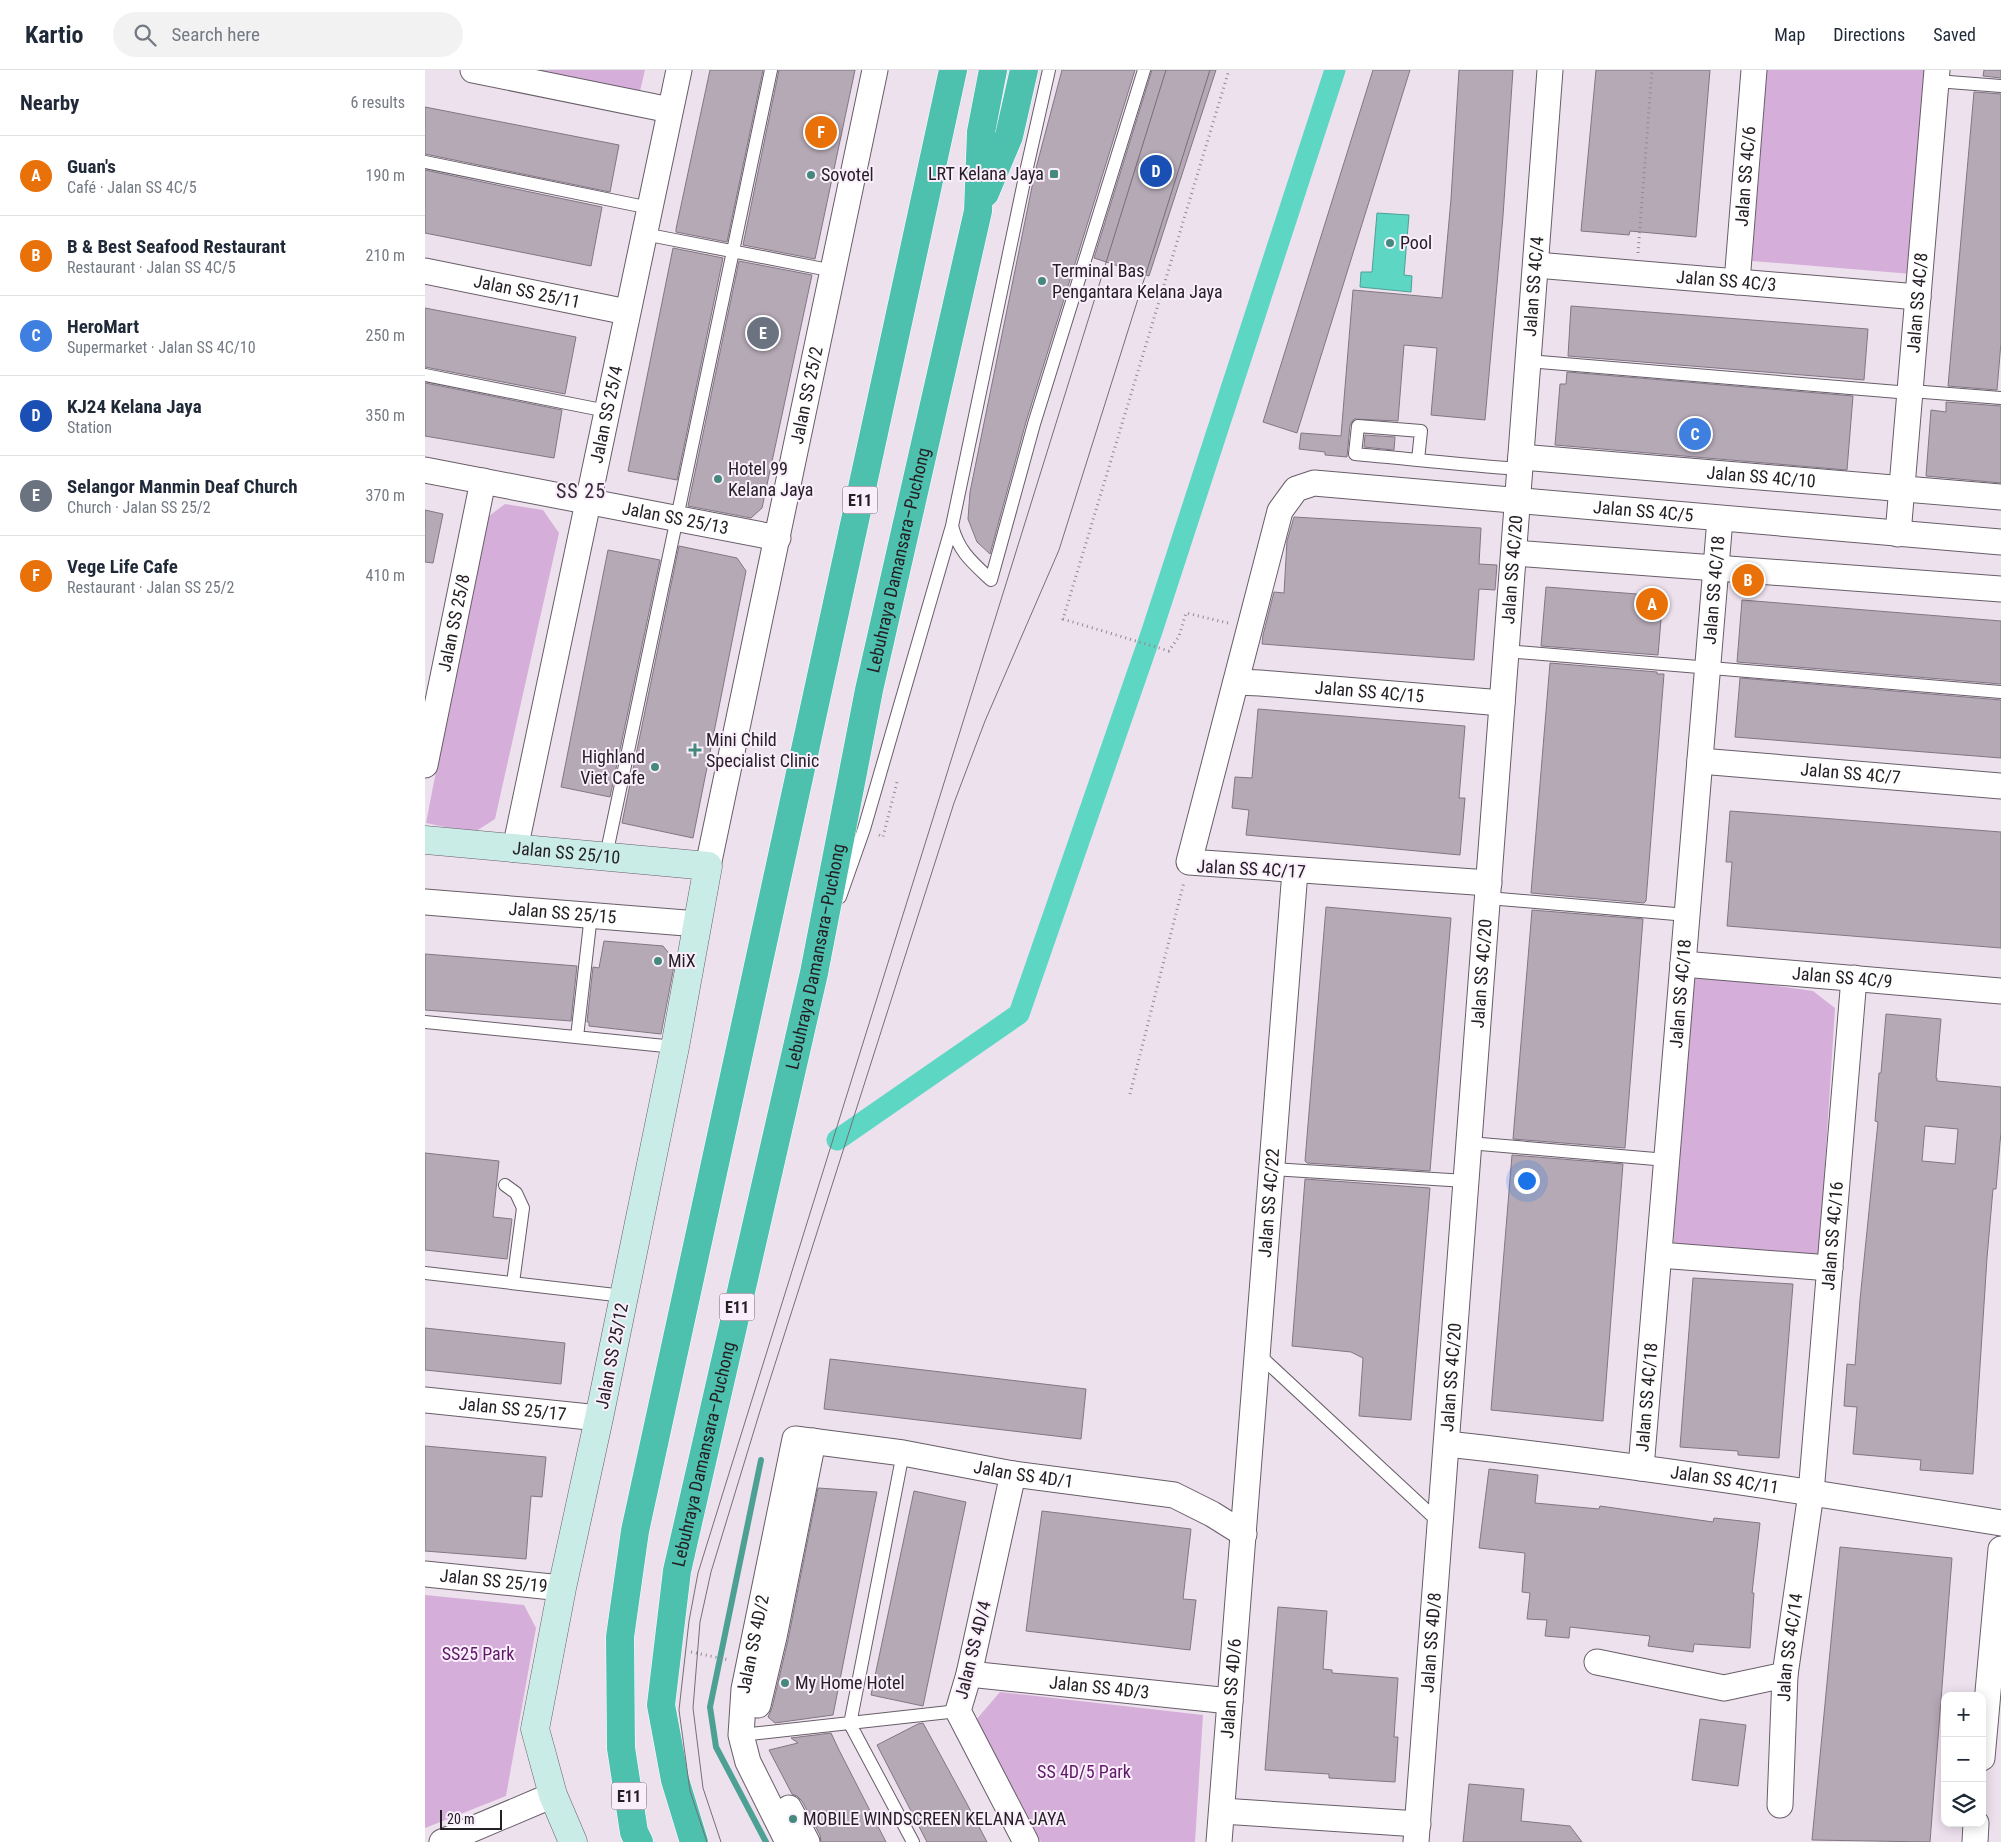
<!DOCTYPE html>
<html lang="en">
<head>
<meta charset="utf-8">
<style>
	:root { --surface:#fff; --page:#f2f2f3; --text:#1f2937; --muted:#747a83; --line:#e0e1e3; --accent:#45897e }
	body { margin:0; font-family:"Roboto Condensed",sans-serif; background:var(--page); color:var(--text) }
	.controls { position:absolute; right:15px; bottom:15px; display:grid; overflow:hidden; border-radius:10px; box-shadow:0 2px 12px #0003 }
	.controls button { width:45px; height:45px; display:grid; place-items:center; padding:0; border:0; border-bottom:1px solid var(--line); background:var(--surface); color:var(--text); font:25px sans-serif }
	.scale { position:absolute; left:15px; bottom:12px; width:62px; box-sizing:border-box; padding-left:5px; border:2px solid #252025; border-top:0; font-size:14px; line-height:18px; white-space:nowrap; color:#252025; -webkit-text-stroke:4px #faeefc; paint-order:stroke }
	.you { position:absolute; left:1101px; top:1110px; width:18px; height:18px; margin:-12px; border:4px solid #fff; border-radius:50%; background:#1a73e8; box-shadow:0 0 0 8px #1a73e833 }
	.badge { display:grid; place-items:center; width:32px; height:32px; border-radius:50%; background:var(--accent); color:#fff; font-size:16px; font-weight:700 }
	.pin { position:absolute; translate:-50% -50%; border:2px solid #fff; box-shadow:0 1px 5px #0006 }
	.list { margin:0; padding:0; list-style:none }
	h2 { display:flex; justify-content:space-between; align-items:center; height:65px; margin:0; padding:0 20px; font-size:21px }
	h2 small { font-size:16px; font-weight:400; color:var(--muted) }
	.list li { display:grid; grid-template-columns:32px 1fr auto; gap:15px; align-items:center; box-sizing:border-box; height:80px; padding:0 20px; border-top:1px solid var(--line) }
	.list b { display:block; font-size:19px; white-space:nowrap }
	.list p { margin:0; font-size:16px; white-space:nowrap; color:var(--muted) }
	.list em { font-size:16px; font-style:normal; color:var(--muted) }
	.icon { flex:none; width:28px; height:28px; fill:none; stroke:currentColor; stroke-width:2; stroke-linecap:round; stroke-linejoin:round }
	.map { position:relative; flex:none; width:1576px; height:1772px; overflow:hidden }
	header { display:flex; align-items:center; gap:30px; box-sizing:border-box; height:70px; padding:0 25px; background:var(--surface); border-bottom:1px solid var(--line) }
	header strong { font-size:24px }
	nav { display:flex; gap:28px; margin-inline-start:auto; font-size:18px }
	.search { width:350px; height:45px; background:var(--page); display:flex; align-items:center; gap:12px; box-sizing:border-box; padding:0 18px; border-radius:28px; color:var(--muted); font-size:19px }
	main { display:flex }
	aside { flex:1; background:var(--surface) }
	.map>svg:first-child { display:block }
</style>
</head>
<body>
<header>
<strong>Kartio</strong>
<div class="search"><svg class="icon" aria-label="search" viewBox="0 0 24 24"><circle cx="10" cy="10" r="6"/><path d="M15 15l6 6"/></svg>Search here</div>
<nav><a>Map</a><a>Directions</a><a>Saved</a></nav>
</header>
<main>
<aside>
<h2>Nearby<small>6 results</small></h2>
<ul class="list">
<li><span class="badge" style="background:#e8710a">A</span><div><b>Guan's</b><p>Café · Jalan SS 4C/5</p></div><em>190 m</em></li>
<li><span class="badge" style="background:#e8710a">B</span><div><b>B &amp; Best Seafood Restaurant</b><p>Restaurant · Jalan SS 4C/5</p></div><em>210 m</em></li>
<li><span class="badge" style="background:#3f7fe0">C</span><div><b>HeroMart</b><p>Supermarket · Jalan SS 4C/10</p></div><em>250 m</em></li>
<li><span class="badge" style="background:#1a4fb4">D</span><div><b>KJ24 Kelana Jaya</b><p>Station</p></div><em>350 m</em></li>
<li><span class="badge" style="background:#6b7280">E</span><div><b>Selangor Manmin Deaf Church</b><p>Church · Jalan SS 25/2</p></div><em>370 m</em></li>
<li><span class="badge" style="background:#e8710a">F</span><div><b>Vege Life Cafe</b><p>Restaurant · Jalan SS 25/2</p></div><em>410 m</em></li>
</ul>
</aside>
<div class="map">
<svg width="1576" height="1772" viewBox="0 0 1576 1772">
	<rect width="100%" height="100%" fill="#ede1ee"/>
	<path fill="#d5afd9" d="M 111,0 L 220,0 L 215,21 Z
		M 1342,0 L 1502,0 L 1487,204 L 1327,191 Z
		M 80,434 L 118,440 L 134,463 L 70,749 L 48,763 L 1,753 L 60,449 Z
		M 1267,904 L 1388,921 L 1410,938 L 1394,1190 L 1248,1178 Z
		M 0,1525 L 99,1535 L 111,1558 L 81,1726 L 0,1758 Z
		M 575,1622 L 778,1645 L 770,1772 L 616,1772 L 550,1651 Z"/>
	<path fill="#5dd7c4" stroke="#4ca094" d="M 952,143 L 984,145 L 979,205 L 987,206 L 986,222 L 935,217 L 936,202 L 947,202 Z"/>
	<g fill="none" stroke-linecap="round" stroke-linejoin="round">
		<path stroke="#4ca094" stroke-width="6" d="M 336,1390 L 285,1637 L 291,1677 L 341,1772"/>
		<path stroke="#5dd7c4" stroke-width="21" d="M 412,1070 L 594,944 L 727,561 L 910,0"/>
	</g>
	<path fill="#b5a9b6" stroke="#817783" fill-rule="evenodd" d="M 285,0 L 338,0 L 302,172 L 251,162 L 251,159 Z
		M 354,0 L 430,0 L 390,189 L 318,175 Z
		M 637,0 L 710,0 L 601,352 L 565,484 L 552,472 L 543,449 L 545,422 L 610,102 Z
		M 727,0 L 791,0 L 724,206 L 669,188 Z
		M 948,0 L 985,0 L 872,363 L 838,352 Z
		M 1034,0 L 1088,0 L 1078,146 L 1060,350 L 1006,345 L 1012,278 L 979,275 L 973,351 L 929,349 L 925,355 L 922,387 L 900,385 L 900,382 L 874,379 L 876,363 L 916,366 L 928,220 L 1017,228 L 1026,129 Z
		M 1171,0 L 1285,0 L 1271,167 L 1205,161 L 1204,165 L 1156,161 Z
		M 1559,0 L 1576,0 L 1576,8 L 1558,6 Z
		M 1549,22 L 1576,24 L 1576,273 L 1572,320 L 1523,316 Z
		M 0,37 L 194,75 L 185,122 L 0,84 Z
		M 0,100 L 177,137 L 166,196 L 0,163 Z
		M 248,178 L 298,188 L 252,410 L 203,401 Z
		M 314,191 L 387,205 L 337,438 L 326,448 L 263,436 Z
		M 1146,236 L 1443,259 L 1439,310 L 1143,286 Z
		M 0,238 L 151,267 L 140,324 L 0,297 Z
		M 1142,302 L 1428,326 L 1422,400 L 1130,375 L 1135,314 L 1141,314 Z
		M 0,313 L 137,340 L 129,388 L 0,366 Z
		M 1521,332 L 1576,336 L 1576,413 L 1501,406 L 1506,340 L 1521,342 Z
		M 940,365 L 970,367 L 969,380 L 939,377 Z
		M 0,440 L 18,444 L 8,493 L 0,492 Z
		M 869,447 L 1056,458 L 1054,494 L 1072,495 L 1070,520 L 1054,519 L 1049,590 L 837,574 L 838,565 L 849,522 L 859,523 L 862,471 Z
		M 254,476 L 312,488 L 321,501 L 268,768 L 197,753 Z
		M 183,480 L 235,490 L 185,727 L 136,717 Z
		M 1121,517 L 1238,526 L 1233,585 L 1116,576 Z
		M 1317,530 L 1576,551 L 1576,614 L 1312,592 Z
		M 1125,593 L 1232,602 L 1232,604 L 1239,604 L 1221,831 L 1219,833 L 1106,823 Z
		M 1315,608 L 1576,630 L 1576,688 L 1310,667 Z
		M 833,639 L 1040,656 L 1034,728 L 1040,728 L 1035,785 L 821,765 L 824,740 L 807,738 L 810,707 L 827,708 Z
		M 1305,741 L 1576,762 L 1576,878 L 1302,856 L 1307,792 L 1301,792 Z
		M 901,837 L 1026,848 L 1005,1101 L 882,1093 L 880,1091 Z
		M 1107,840 L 1218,849 L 1200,1078 L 1088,1069 Z
		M 179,871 L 238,876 L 250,891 L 236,964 L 164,956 L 164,952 L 162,952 L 168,897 L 174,898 Z
		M 0,884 L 152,896 L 146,951 L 0,940 Z
		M 1461,944 L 1516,949 L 1511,1008 L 1512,1008 L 1512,1011 L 1576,1017 L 1576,1062 L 1571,1119 L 1568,1119 L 1562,1188 L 1548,1404 L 1495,1400 L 1496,1390 L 1428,1384 L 1432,1337 L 1419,1336 L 1422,1294 L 1430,1295 L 1435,1230 L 1453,1052 L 1450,1051 L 1454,1003 L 1456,1003 ZM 1500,1056 L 1533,1059 L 1530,1094 L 1497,1091 Z
		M 0,1083 L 74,1091 L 68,1147 L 87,1149 L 82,1189 L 0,1180 Z
		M 1087,1085 L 1198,1094 L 1178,1351 L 1066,1340 Z
		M 880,1109 L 1005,1118 L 986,1350 L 934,1346 L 938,1288 L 926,1282 L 867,1276 Z
		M 1268,1208 L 1368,1214 L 1354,1388 L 1313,1385 L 1313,1381 L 1255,1377 Z
		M 0,1258 L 140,1273 L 136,1314 L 0,1300 Z
		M 405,1289 L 661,1319 L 656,1369 L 399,1339 Z
		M 0,1376 L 121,1387 L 117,1427 L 106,1426 L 101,1489 L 0,1481 Z
		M 1064,1399 L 1113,1405 L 1110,1433 L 1174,1439 L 1175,1436 L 1288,1452 L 1289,1448 L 1335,1453 L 1327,1523 L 1329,1523 L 1325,1578 L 1269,1574 L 1268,1582 L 1223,1576 L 1225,1566 L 1145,1557 L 1144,1568 L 1120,1566 L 1122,1550 L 1102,1549 L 1105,1523 L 1097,1522 L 1100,1483 L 1054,1478 Z
		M 393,1418 L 452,1422 L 408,1645 L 350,1653 L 343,1647 L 347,1638 L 363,1570 Z
		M 489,1421 L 541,1432 L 498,1636 L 446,1625 Z
		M 617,1441 L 766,1459 L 758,1529 L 771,1530 L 765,1580 L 601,1561 Z
		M 1415,1477 L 1527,1488 L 1505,1772 L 1387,1770 Z
		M 853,1537 L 902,1541 L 898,1599 L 907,1600 L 907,1603 L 973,1608 L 969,1667 L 973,1667 L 970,1712 L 904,1708 L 904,1704 L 840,1700 Z
		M 1275,1649 L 1321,1655 L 1313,1716 L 1267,1710 Z
		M 498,1653 L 541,1732 L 562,1772 L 502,1772 L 452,1675 L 493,1654 Z
		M 406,1663 L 414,1680 L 461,1772 L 396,1772 L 395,1765 L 377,1731 L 372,1726 L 367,1724 L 344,1680 L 373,1673 L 366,1668 Z
		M 1044,1714 L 1099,1719 L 1096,1751 L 1145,1756 L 1157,1772 L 1038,1772 Z"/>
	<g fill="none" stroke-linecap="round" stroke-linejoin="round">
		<defs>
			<path id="lane" d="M 1511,11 L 1576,16
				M 0,92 L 225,138
				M 219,164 L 409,201
				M 1103,291 L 1485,323
				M 0,305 L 182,341
				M 1486,321 L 1576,328
				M 993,390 L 996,361 L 933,356 L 930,384 C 985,389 1040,395 1095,399
				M 527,456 C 534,482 547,492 566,510 L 609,354 L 719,0
				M 1081,581 L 1576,622
				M 181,786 L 346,0
				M 415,827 L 439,759 L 527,456 L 601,102 L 624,0
				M 1063,828 L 1262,845
				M 0,952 L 250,977
				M 152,967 L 166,845
				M 1044,1073 L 1242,1090
				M 847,1099 L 1041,1111
				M 80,1115 L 91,1123 L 98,1138 L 88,1213
				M 0,1203 L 199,1226
				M 833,1284 L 1016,1454
				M 478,1383 L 425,1654 L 488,1772
				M 316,1665 L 533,1641"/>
			<g id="street">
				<path d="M 48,0 L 245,40"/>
				<path id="s1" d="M 1111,195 L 1493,227"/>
				<path id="s2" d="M 0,201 L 202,242"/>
				<path id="s3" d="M 1312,212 L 1329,0"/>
				<path id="s4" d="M 1096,387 L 1576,427"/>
				<path id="s5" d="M 0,400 L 353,468"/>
				<path id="s6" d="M 1473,464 L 1512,0"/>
				<path d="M 1089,483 L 1576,519"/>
				<path id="s7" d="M 811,612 L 835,613 L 1077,633"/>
				<path id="s8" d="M 1275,691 L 1576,716"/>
				<path id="s9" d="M 0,695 L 58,411"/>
				<path id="s10" d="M 90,779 L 254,0"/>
				<path id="s11" d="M 283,796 L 450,0"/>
				<path id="s12" d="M 1064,813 L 764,792 L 855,441 L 871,419 L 889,413 L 1576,472"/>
				<path id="s13" d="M 0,832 L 273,854"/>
				<path id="s14" d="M 1258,894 L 1576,921"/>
				<path d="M 1234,1185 L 1405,1198"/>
				<path id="s15" d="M 0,1330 L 174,1348"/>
				<path id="s16" d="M 1022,1374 C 1207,1394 1392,1423 1576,1453"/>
				<path id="s17" d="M 1216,1398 L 1295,449"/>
				<path d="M 588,1404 L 544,1604 L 533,1641 L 601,1772"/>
				<path id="s18" d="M 0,1504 L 137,1518"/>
				<path d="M 1172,1592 L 1299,1618 L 1360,1605"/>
				<path id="s19" d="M 544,1604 L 805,1631"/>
				<path d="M 333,1635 L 349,1567 L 388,1371"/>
				<path d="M 1557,1688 L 1576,1479"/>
				<path id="s20" d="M 1355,1735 L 1360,1605 L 1386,1423 L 1429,908"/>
				<path d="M 364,1738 L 382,1772"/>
				<path d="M 797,1741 L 993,1754"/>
				<path d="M 17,1772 L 128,1725"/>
				<path id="s21" d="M 363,1772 L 323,1692 L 316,1665 L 319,1619 L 370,1369 L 478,1383 L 588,1404 L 749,1425 L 787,1444 L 819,1464"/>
				<path id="s22" d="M 794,1772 L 870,801"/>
				<path id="s23" d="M 991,1772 L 1125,0"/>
				<path d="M 1550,1772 L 1551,1753"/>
			</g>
			<g id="secondary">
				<path id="s24" d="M 0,770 L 283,796 L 250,977 L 174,1348 L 137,1518 L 110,1659 L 128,1725 L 148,1772"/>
			</g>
			<g id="highway">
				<path d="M 560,123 L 584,66 L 599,0"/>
				<path d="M 214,1772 L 209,1762 L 196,1678 L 195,1567 L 210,1461 L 528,0"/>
				<path id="s25" d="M 269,1772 L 250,1710 L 236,1635 L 252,1501 L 389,903 L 444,620 L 553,141 L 556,62 L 568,0"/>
			</g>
		</defs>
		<use href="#lane" stroke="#675d68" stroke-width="14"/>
		<use href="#street" stroke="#675d68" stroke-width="27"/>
		<use href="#secondary" stroke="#675d68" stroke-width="29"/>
		<use href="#highway" stroke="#fff" stroke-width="29"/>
		<path stroke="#918992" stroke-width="3" stroke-dasharray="1 4" stroke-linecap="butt" d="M 1213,183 L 1227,0
			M 803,553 L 761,543 L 754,566 L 744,581 L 638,549 L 804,0
			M 454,765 L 458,767 L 472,712
			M 705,1024 L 759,812
			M 266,1582 L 304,1590"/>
		<use href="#lane" stroke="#fff" stroke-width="12"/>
		<use href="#street" stroke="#fff" stroke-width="25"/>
		<use href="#secondary" stroke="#caece7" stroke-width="28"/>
		<use href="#highway" stroke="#4dc0ae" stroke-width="28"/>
		<path stroke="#766e77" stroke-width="1" d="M 282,1772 L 265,1721 L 254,1640 L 264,1551 L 273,1503 L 741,0
			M 296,1772 L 278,1718 L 268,1638 L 275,1552 L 286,1502 L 335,1341 L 529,733 L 560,651 L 634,480 L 785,0"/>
	</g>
	<g fill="#45897e" stroke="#faeefc" stroke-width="2">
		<rect x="624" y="99" width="10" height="10" rx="2.5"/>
		<circle cx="386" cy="105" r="5"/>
		<circle cx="965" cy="173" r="5"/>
		<circle cx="617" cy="211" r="5"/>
		<circle cx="293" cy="409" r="5"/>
		<path d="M267.5 672.5h5v5h5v5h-5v5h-5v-5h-5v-5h5z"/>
		<circle cx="230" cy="697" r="5"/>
		<circle cx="233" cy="891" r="5"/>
		<circle cx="360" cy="1613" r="5"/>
		<circle cx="368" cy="1749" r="5"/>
	</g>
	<g text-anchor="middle" stroke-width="4" stroke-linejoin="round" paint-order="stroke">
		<g fill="#faeefc" stroke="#655e66" stroke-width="1">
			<rect x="417.5" y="416.5" width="35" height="27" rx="4"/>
			<rect x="294.5" y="1223.5" width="35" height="27" rx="4"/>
			<rect x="186.5" y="1712.5" width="35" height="27" rx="4"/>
		</g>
		<g font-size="16" font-weight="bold" fill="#252025">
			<text x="435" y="436">E11</text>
			<text x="312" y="1243">E11</text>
			<text x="204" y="1732">E11</text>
		</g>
		<g font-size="18" fill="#252025" stroke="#faeefc" text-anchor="start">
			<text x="619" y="110" text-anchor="end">LRT Kelana Jaya</text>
			<text x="396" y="111">Sovotel</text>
			<text x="975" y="179">Pool</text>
			<text x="627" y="207">Terminal Bas<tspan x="627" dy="21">Pengantara Kelana Jaya</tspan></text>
			<text x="303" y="405">Hotel 99<tspan x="303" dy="21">Kelana Jaya</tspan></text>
			<text x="281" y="676">Mini Child<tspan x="281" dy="21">Specialist Clinic</tspan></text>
			<text x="220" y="693" text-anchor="end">Highland<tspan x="220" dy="21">Viet Cafe</tspan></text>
			<text x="243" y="897">MiX</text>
			<text x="370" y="1619">My Home Hotel</text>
			<text x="378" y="1755">MOBILE WINDSCREEN KELANA JAYA</text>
		</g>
		<g font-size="18" fill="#252025" stroke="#faeefc">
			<text dy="6" stroke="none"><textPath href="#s3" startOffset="106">Jalan SS 4C/6</textPath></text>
			<text dy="6" stroke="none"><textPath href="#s1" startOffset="191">Jalan SS 4C/3</textPath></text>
			<text dy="6" stroke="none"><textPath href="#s23" startOffset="1560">Jalan SS 4C/4</textPath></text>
			<text dy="6" stroke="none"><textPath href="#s2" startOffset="104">Jalan SS 25/11</textPath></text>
			<text dy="6" stroke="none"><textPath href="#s6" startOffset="232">Jalan SS 4C/8</textPath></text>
			<text dy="6" stroke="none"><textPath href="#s11" startOffset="481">Jalan SS 25/2</textPath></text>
			<text dy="6" stroke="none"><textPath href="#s10" startOffset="444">Jalan SS 25/4</textPath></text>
			<text dy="6" stroke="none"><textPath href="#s4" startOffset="241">Jalan SS 4C/10</textPath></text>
			<text dy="6" stroke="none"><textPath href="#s12" startOffset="1040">Jalan SS 4C/5</textPath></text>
			<text dy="6" stroke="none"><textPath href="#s5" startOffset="255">Jalan SS 25/13</textPath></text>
			<text dy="6" stroke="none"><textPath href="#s25" startOffset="1311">Lebuhraya Damansara–Puchong</textPath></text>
			<text dy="6" stroke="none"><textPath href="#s23" startOffset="1276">Jalan SS 4C/20</textPath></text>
			<text dy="6" stroke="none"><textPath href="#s17" startOffset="881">Jalan SS 4C/18</textPath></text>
			<text dy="6" stroke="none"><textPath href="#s9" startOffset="145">Jalan SS 25/8</textPath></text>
			<text dy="6" stroke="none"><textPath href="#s7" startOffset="134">Jalan SS 4C/15</textPath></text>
			<text dy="6" stroke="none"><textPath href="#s8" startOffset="151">Jalan SS 4C/7</textPath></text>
			<text dy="6" stroke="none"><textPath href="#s24" startOffset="142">Jalan SS 25/10</textPath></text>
			<text transform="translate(826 799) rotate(3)" y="6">Jalan SS 4C/17</text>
			<text dy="6" stroke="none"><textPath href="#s13" startOffset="138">Jalan SS 25/15</textPath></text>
			<text dy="6" stroke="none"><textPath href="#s25" startOffset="906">Lebuhraya Damansara–Puchong</textPath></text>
			<text dy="6" stroke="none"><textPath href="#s23" startOffset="871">Jalan SS 4C/20</textPath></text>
			<text dy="6" stroke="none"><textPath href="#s14" startOffset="160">Jalan SS 4C/9</textPath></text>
			<text dy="6" stroke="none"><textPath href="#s17" startOffset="476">Jalan SS 4C/18</textPath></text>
			<text dy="6" stroke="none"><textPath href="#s22" startOffset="641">Jalan SS 4C/22</textPath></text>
			<text dy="6" stroke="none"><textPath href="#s20" startOffset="572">Jalan SS 4C/16</textPath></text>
			<text transform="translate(187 1286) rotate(-79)" y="6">Jalan SS 25/12</text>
			<text dy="6" stroke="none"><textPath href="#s23" startOffset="466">Jalan SS 4C/20</textPath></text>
			<text dy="6" stroke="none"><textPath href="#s17" startOffset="71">Jalan SS 4C/18</textPath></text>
			<text dy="6" stroke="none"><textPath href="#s15" startOffset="88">Jalan SS 25/17</textPath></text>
			<text dy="6" stroke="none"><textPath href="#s25" startOffset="396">Lebuhraya Damansara–Puchong</textPath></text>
			<text dy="6" stroke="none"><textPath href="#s21" startOffset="650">Jalan SS 4D/1</textPath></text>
			<text dy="6" stroke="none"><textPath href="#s16" startOffset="280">Jalan SS 4C/11</textPath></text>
			<text dy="6" stroke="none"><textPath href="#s18" startOffset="69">Jalan SS 25/19</textPath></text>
			<text dy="6" stroke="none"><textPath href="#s23" startOffset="200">Jalan SS 4D/8</textPath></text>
			<text dy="6" stroke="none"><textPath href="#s21" startOffset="209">Jalan SS 4D/2</textPath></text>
			<text dy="6" stroke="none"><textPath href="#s20" startOffset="158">Jalan SS 4C/14</textPath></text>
			<text transform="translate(548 1580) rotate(-76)" y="6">Jalan SS 4D/4</text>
			<text dy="6" stroke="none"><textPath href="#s19" startOffset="131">Jalan SS 4D/3</textPath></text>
			<text dy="6" stroke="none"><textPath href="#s22" startOffset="154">Jalan SS 4D/6</textPath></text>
		</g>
		<g font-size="18" fill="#601968" stroke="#faeefc">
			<text x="53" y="1590">SS25 Park</text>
			<text x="659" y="1708">SS 4D/5 Park</text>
		</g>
		<g font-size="20" letter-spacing="1" fill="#362d37" stroke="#faeefc">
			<text x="156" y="428">SS 25</text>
		</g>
	</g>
</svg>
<div class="controls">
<button>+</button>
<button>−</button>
<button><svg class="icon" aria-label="layers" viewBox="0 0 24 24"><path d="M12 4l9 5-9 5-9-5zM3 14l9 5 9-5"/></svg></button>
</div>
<div class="scale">20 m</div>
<div class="you"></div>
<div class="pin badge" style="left:1227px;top:534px;background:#e8710a">A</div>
<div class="pin badge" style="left:1323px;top:510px;background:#e8710a">B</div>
<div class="pin badge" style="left:1270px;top:364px;background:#3f7fe0">C</div>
<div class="pin badge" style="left:731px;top:101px;background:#1a4fb4">D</div>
<div class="pin badge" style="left:338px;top:263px;background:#6b7280">E</div>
<div class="pin badge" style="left:396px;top:62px;background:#e8710a">F</div>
</div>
</main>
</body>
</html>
